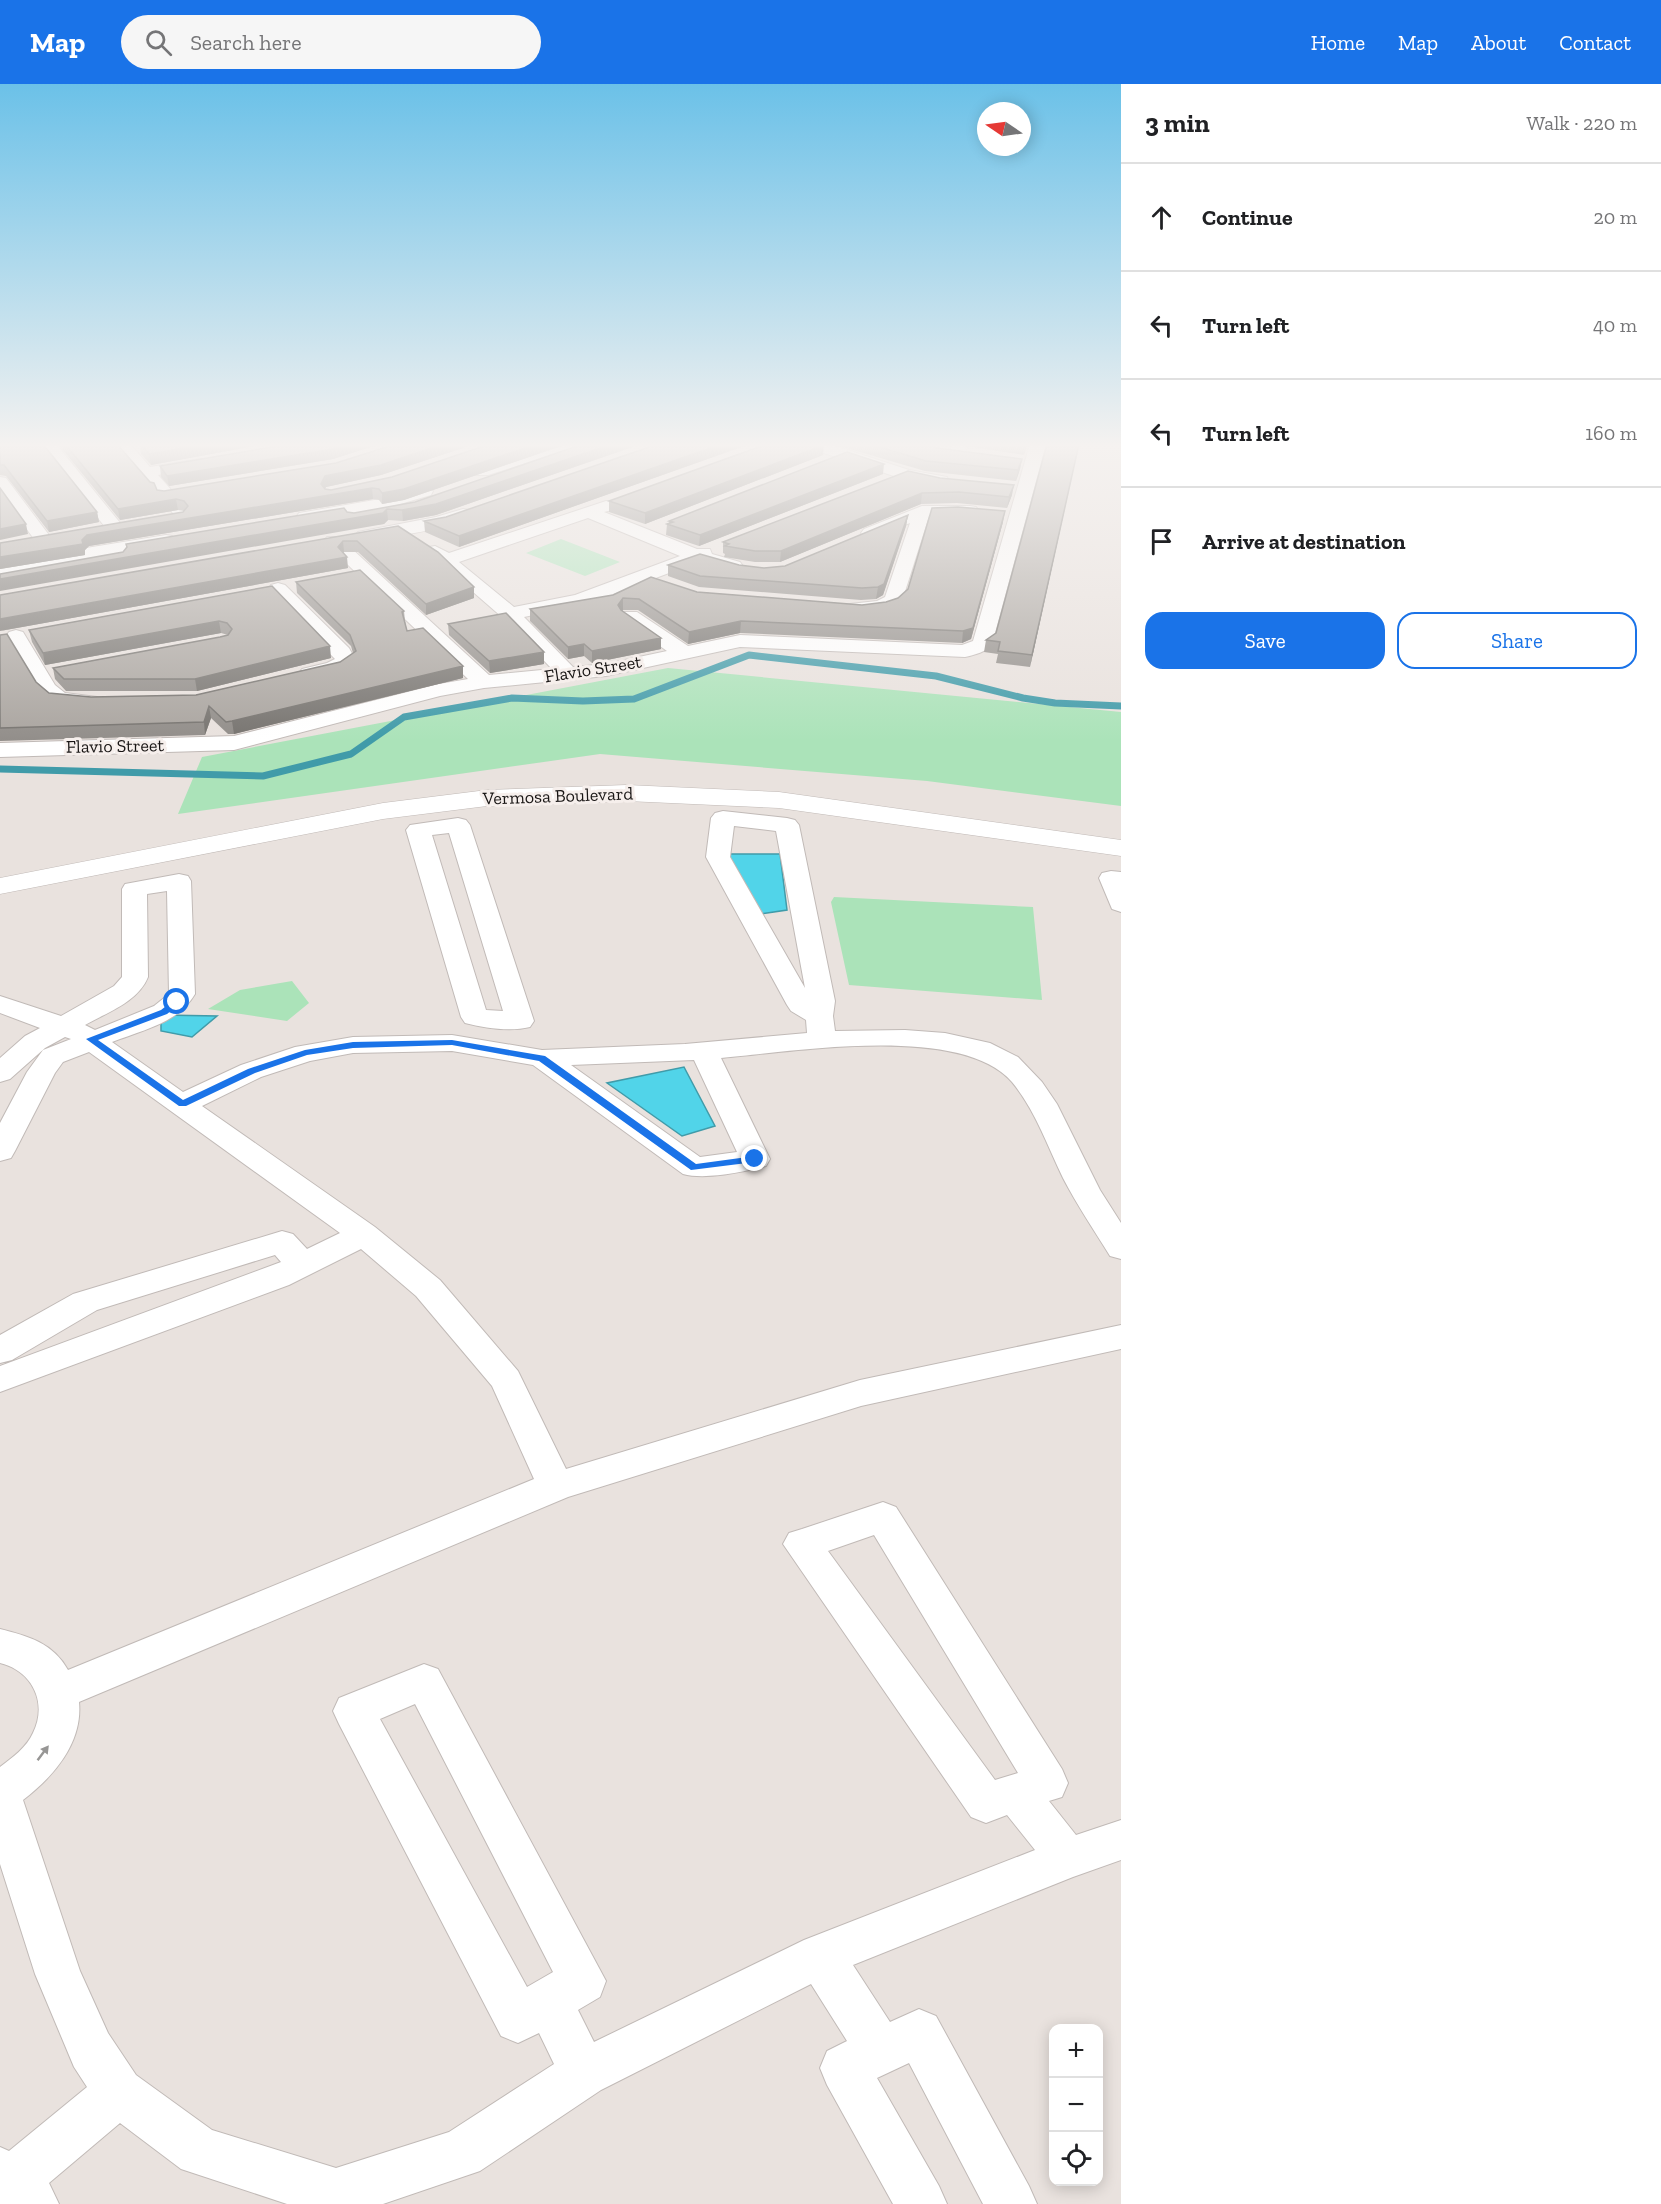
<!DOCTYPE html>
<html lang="en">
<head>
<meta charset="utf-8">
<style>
	:root { --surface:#fff; --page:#f6f6f6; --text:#202124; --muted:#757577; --line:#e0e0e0; --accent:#1a73e8 }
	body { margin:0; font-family:"Zilla Slab",serif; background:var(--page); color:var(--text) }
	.controls { position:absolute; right:18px; bottom:18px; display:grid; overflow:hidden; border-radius:12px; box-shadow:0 3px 15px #0003 }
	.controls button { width:54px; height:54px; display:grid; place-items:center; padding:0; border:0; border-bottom:2px solid var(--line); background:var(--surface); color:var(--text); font:30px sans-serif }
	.compass { position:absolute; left:977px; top:18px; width:54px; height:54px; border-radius:50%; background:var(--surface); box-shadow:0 3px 15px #0003; rotate:283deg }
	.stop { position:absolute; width:18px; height:18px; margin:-14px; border:4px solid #1a73e8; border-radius:50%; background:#fff }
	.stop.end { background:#1a73e8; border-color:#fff; box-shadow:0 2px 6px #0008 }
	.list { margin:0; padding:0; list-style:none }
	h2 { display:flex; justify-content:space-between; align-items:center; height:78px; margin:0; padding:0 24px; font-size:26px }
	h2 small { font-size:20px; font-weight:400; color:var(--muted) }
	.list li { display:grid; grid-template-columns:39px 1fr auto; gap:18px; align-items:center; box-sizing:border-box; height:108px; padding:0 24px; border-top:2px solid var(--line) }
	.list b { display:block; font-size:22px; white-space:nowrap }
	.list em { font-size:20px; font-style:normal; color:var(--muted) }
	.actions { display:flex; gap:12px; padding:18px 24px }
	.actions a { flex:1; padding:14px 0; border:2px solid var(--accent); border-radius:18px; text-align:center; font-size:21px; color:var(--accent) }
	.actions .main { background:var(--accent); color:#fff }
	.icon { flex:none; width:33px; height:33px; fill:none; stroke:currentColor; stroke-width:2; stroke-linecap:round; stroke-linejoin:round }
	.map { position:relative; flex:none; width:1121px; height:2120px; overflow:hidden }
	header { display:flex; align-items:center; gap:36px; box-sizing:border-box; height:84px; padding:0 30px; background:var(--accent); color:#fff }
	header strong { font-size:28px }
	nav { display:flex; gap:33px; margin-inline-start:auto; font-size:21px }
	.search { width:420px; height:54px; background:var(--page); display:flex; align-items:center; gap:15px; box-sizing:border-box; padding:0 21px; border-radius:33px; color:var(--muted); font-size:22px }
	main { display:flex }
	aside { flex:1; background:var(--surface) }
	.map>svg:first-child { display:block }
</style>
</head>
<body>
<header>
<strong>Map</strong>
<div class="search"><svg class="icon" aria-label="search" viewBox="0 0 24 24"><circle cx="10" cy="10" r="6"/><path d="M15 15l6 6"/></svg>Search here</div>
<nav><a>Home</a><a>Map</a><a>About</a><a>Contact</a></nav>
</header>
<main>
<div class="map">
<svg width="1121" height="2120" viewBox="0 0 1121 2120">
	<rect width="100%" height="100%" fill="#e9e2de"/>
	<path fill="#abe3b9" d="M 561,455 L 620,478 L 585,492 L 526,469 Z
		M 668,584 L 1121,628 L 1121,722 L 927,697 L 600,670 L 178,730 L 202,673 Z
		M 834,813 L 1033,823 L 1042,916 L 849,901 L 831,818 Z
		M 292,897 L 309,919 L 287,937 L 208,925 L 240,906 Z"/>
	<path fill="#51d4e9" stroke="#409ba9" stroke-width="1.5" d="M 718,770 L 780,770 L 787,826 L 754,831 Z
		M 161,931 L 217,932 L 192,953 L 161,947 Z
		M 684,983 L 715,1042 L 682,1052 L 607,999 Z"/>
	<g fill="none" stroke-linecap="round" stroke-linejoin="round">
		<path stroke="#409ba9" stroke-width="7" d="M 0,685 L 263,692 L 351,670 L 404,633 L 512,614 L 583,617 L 634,615 L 749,571 L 936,592 L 1023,614 L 1055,619 L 1121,622"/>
		<defs>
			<path id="street" d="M 39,360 L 56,360 L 121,440 L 124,444 L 121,448 L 109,448 Z
				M 113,360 L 130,360 L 150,383 L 201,375 L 207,377 L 209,380 L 207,383 L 158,391 L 191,428 L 194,432 L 191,436 L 179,436 Z
				M 553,360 L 579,360 L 577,363 L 488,391 L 476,391 L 474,388 L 476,385 Z
				M 803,360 L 829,360 L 909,386 L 947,393 L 949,397 L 941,402 L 900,394 L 805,363 Z
				M 953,360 L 969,360 L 962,373 L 956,375 L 948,370 Z
				M 1030,360 L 1046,360 L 992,560 C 987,568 974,571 965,573 L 740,563 L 606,592 L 484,604 L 440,612 L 234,666 L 0,673 L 0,659 L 234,652 L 439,600 L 468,595 L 327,461 L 324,457 L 327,453 L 339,453 L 489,591 L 552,585 L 503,534 L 426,467 L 429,463 L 435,462 L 449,469 L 606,417 L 612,418 L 615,422 L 612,426 L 604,428 L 697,465 L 710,465 L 712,470 L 740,478 L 743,482 L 740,486 L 734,488 L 698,478 L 587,520 L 524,533 L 573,583 L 606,580 L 667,567 L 623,536 L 620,532 L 623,528 L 637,528 L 688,562 L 740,551 L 962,561 L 973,557 ZM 588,434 L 680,472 L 575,511 L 514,523 L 459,478 Z
				M 0,393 L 6,394 L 49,451 L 52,455 L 49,459 L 37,459 L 0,409 Z
				M 425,402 L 433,407 L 431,411 L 383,425 L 305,438 L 299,437 L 296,433 L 299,429 L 305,428 L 380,415 Z
				M 922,422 L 970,422 L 976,423 L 979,427 L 976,431 L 970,432 L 929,432 L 901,520 L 881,529 L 850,528 L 847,524 L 850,520 L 877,517 L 885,513 L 910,439 L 870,454 L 864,453 L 861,449 L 864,445 Z
				M 463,425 L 469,426 L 472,430 C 461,444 385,454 364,457 L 358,456 L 355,452 L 358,448 L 436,433 Z
				M 166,451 L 172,452 L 175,456 L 172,460 L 0,490 L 0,478 Z
				M 278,499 L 285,501 L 349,564 L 356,577 C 347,590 317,597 302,593 L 299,589 L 302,585 L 327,579 L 335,575 L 271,509 L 269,505 L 271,501 Z
				M 16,546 L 23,548 L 55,601 L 65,609 L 97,613 L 101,617 L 97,621 C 41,636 29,592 6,552 L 9,548 Z
				M 723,727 L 787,734 L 795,736 L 799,741 L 835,917 L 833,932 L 835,947 L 905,946 L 945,949 L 990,959 L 1018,973 L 1042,998 L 1057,1020 L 1100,1106 L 1121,1139 L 1121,1175 L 1110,1172 C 1094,1146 1077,1121 1063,1094 C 1047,1061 1035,1026 1012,998 C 961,939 793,968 721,974 L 770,1075 L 766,1082 C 744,1088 705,1096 683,1090 L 533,981 L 452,967 L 353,969 L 310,977 L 261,993 L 202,1022 L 375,1143 L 440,1196 L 518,1287 L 566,1385 L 860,1296 L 1121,1241 L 1121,1265 L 861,1322 L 568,1413 L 79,1618 C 83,1659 53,1693 23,1716 L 80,1887 L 108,1949 L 136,1991 L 212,2046 L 336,2084 L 449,2048 L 554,1980 L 539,1949 L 518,1959 L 501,1952 L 339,1640 L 333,1627 L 339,1614 L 424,1580 L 438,1585 L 606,1897 L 600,1913 L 578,1926 L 594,1958 L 804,1856 L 1035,1766 L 1007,1731 L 986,1739 L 971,1733 L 783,1460 L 789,1449 L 802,1445 L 883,1418 L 896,1423 L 1062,1685 L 1068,1699 L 1062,1713 L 1049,1717 L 1076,1751 L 1121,1736 L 1121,1776 L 1073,1793 L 853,1881 L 890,1938 L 919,1925 L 936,1932 L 1029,2102 L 1037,2120 L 983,2120 L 909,1979 L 877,1994 L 939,2102 L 947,2120 L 893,2120 L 827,2001 L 820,1984 L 827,1967 L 847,1957 L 811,1900 L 601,2006 L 480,2087 L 383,2120 L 287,2120 L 181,2085 L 120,2039 L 49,2099 L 59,2120 L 0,2120 L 0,2063 L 9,2067 L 87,2003 L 74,1983 L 35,1890 L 0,1780 L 0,1683 C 12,1674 27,1663 33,1649 C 48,1618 32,1587 0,1579 L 0,1545 C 28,1552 53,1559 68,1586 L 534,1395 L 492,1302 L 416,1212 L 361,1165 L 289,1201 L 0,1308 L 0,1282 L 281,1178 L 275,1171 L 97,1226 L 12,1276 L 0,1279 L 0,1251 L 73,1210 L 282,1147 L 293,1150 L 307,1165 L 340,1149 L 89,968 L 63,978 L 55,989 L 15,1067 L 11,1074 L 0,1077 L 0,1039 L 27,988 L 43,966 L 71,955 L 65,953 L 45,964 L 10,995 L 0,998 L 0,974 L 25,952 L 40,944 L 0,929 L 0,912 L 61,932 L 114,902 L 122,893 L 122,805 L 125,800 L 179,790 L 188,792 L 191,797 L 195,910 C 178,939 143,946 112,958 L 183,1008 L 241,981 L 295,963 L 353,953 L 452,951 L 542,966 L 685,960 L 807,949 L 806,936 L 791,927 L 787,921 L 706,773 L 711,734 L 715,729 ZM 734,742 L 776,747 L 805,904 L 730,773 ZM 167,807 L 169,910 L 154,922 L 95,946 L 85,941 C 108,928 138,918 148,893 L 147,810 ZM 694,976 L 737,1068 L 700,1073 L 571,981 ZM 874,1451 L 1018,1689 L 995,1696 L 828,1467 ZM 415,1620 L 553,1888 L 527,1903 L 380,1635 Z
				M 458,734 L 466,736 L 470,741 L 534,937 L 530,943 C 510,948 485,944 465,939 L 461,933 L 406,746 L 410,741 ZM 449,749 L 503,927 L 486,926 L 432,751 Z
				M 1111,787 L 1121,788 L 1121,828 L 1112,825 L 1099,794 L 1102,789 Z"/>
			<path id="secondary" d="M 627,701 L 779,708 L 1121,756 L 1121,772 L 779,724 L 627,717 L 487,722 L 383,735 L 0,810 L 0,794 L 383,719 L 487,706 Z"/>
		</defs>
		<use href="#street" stroke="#c1bab7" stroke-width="2"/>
		<use href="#secondary" stroke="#c1bab7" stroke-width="1"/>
		<use href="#street" fill="#fff" fill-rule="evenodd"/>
		<use href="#secondary" fill="#fff" fill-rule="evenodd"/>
	</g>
	<path fill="#928e8a" d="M 0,360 L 97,428 L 99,438 L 49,448 L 6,392 L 0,391 Z
		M 58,360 L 117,360 L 157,406 L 164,407 L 336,379 L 396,360 L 475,360 L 381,391 L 326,403 L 325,405 L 331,406 L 392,393 L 490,360 L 567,360 L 404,416 L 382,420 L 379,416 L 373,415 L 89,462 L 85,466 L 85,471 L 0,485 L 0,459 L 183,428 L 184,427 L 178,426 L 120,436 Z
		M 140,360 L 265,360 L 151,381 L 141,370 Z
		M 290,360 L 380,360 L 333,375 L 169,402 L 161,393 L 160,382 Z
		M 583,360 L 641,360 L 436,431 L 403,437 L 388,436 L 384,440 L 123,468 L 127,464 L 126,460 L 347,428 L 354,429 L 415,418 Z
		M 658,360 L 750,360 L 459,463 L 425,448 L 424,437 L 446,433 Z
		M 822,360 L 926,360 L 937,364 L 1022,375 L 1020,385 L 1016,397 L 925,387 L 846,364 Z
		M 951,360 L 1028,360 L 1024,371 Z
		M 1047,360 L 1079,360 L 1030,583 L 996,579 L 998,570 L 984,568 L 986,556 L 996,549 Z
		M 823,371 L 645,440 L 609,428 L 609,417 Z
		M 908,387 L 1012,411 L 1007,424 L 957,419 L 921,420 L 780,478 L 755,478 L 724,473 L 725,470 L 723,469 L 723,458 Z
		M 883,390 L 699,462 L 666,451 L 667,440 L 669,439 L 669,437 Z
		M 908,431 L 906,442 L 883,511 L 876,515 L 861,516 L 699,503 L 668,492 L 668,481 L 739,481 L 764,484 L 785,482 Z
		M 1003,438 L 971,555 L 962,559 L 740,549 L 688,560 L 638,526 L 623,526 L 622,527 L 661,554 L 661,565 L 592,579 L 584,572 L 568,575 L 530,537 L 530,525 L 613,511 L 697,508 L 862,521 L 886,518 L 898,514 Z
		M 398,442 L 474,514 L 426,531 L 358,468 L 344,468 L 343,469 L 348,484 L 0,547 Z
		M 296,498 L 404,527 L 405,537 L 407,547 L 463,582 L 463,594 L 234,650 L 228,650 L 211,634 L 205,651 L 0,657 L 0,551 L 36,598 L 49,609 L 91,613 L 196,611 L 340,578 L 353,569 L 351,562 L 297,509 Z
		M 272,502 L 331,574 L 197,607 L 66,607 L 55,595 L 53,584 L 220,553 L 228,551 L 221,549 L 45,581 L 32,558 L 29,546 Z
		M 448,540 L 544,580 L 490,589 L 449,551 Z"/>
	<path fill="#777470" d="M 206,360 L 265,360 L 151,381 L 149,370 Z
		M 347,360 L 380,360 L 333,375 L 169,402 L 167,392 Z
		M 443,360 L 475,360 L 381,391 L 326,403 L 322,410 L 321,400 L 325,392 Z
		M 537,360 L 567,360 L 404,416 L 382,420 L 382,409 Z
		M 612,360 L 641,360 L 436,431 L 403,437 L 402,426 Z
		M 722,360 L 750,360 L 459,463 L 459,452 Z
		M 1079,360 L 1030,583 L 1032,571 Z
		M 824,361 L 823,371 L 645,440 L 645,429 Z
		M 1022,375 L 1020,385 L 1016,397 L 1018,386 Z
		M 884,380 L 883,390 L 699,462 L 700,451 Z
		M 1014,401 L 1012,411 L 1007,424 L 1009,413 Z
		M 372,404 L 373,415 L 89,462 L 85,466 L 85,471 L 0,485 L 0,473 L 82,456 L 87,451 Z
		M 922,409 L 921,420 L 780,478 L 781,467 Z
		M 176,415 L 178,426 L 120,436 L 118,425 Z
		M 387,425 L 388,436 L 384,440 L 0,507 L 0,495 Z
		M 1005,427 L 1003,438 L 971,555 L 962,559 L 963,547 Z
		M 97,428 L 99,438 L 49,448 L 47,437 Z
		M 908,431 L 906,442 L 883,511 L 876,515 L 878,503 Z
		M 26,440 L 28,450 L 0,456 L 0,445 Z
		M 343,457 L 344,468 L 339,474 L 338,463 Z
		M 347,473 L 348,484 L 0,547 L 0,535 Z
		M 474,503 L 474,514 L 426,531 L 426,520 Z
		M 623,514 L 623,526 L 618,532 L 618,521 Z
		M 219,537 L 221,549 L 45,581 L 43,569 Z
		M 741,537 L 740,549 L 688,560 L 689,548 Z
		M 661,554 L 661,565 L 592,579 L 592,567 Z
		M 584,560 L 584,572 L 568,575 L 568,563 Z
		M 330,562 L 331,574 L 197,607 L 195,595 Z
		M 544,568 L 544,580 L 490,589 L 489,577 Z
		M 463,582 L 463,594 L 234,650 L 232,637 Z
		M 209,622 L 211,634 L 205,651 L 204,638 Z"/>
	<path fill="#aaa5a0" stroke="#777470" stroke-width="1.5" d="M 0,360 L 43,360 L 97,428 L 47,437 L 4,381 L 0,381 Z
		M 65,360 L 117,360 L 150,398 L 154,399 L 157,406 L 164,407 L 336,379 L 396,360 L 443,360 L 381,381 L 325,392 L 321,400 L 325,405 L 331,406 L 392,393 L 490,360 L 537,360 L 404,405 L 382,409 L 379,405 L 372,404 L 87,451 L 82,456 L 83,460 L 0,473 L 0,459 L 183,428 L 188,422 L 184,417 L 176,415 L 118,425 Z
		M 141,360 L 206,360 L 149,370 Z
		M 290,360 L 347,360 L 333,365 L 167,392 L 160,382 Z
		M 583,360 L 612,360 L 436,420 L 402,426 L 387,425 L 383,429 L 0,495 L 0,490 L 123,468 L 127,463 L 126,460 L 344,424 L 347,428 L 354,429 L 415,418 Z
		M 658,360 L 722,360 L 459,452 L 424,437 L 446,433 Z
		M 767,360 L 824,361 L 645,429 L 609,417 Z
		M 870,360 L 926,360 L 937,364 L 1022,375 L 1018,386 L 926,377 Z
		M 1047,360 L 1079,360 L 1032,571 L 998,567 L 1000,558 L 986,556 L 996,549 Z
		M 847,368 L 884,380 L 700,451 L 667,440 L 673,438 L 669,437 Z
		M 908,387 L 940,394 L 1014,401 L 1009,413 L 959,408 L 922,409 L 781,467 L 755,467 L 725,462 L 729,460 L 723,458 Z
		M 0,404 L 26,440 L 0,445 Z
		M 958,423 L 1005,427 L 973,544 L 963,547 L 741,537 L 689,548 L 639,515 L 623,514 L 618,521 L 621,526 L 661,554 L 592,567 L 584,560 L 568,563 L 530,525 L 613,511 L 651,493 L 697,508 L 862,521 L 886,518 L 898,514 L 908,505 L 932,424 Z
		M 908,431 L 884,500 L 878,503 L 862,504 L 700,492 L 668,481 L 700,470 L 739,481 L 764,484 L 785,482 Z
		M 398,442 L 438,468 L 474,503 L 426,520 L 357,457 L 343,457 L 338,463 L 347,473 L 0,535 L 0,511 Z
		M 360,486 L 404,527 L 402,528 L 407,547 L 423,544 L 463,582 L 232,637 L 226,638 L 209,622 L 204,638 L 0,644 L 0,551 L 7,550 L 36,598 L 49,609 L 91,613 L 196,611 L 340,578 L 356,567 L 350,551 L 296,498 Z
		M 272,502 L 330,562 L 195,595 L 64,595 L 53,584 L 220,553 L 228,551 L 232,545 L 227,539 L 219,537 L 43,569 L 29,546 Z
		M 506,529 L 544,568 L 489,577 L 448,540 Z"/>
	<defs><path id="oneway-solid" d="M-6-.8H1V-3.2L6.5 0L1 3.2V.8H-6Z" transform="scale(1.5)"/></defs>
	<use fill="#979695" href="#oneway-solid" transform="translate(43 1669) rotate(-53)"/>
	<linearGradient id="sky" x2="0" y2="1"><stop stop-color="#6bc1e8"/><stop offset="0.55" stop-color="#f5f2f0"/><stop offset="1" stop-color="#f5f2f0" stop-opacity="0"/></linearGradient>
	<rect width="1121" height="657" fill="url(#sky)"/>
	<path fill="#1a73e8" d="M 174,916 L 182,918 L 167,930 L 98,956 L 183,1016 L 248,985 L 305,966 L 353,958 L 452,956 L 545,972 L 696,1080 L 755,1072 L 760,1075 L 755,1078 L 691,1086 L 539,977 L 452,961 L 353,964 L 307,971 L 255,989 L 186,1022 L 179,1022 L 86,955 L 161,926 Z"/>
	<g text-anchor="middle" stroke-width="6" stroke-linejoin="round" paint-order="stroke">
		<g font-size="18" fill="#181514" stroke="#f6efec">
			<text transform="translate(593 585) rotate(-9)" y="6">Flavio Street</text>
			<text transform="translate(115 662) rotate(-1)" y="6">Flavio Street</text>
			<text transform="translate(558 712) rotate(-2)" y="6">Vermosa Boulevard</text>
		</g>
	</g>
</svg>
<div class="controls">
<button>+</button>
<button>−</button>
<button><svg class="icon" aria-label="locate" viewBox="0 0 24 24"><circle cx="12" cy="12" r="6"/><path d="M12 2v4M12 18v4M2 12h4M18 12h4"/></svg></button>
</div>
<svg class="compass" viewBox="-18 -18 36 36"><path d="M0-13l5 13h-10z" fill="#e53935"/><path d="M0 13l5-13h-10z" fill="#757577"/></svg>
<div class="stop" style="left:177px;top:918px"></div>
<div class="stop end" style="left:755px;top:1075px"></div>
</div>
<aside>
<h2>3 min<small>Walk · 220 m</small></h2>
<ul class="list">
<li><svg class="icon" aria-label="ahead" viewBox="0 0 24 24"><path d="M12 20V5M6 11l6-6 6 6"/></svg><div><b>Continue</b></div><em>20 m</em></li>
<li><svg class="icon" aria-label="left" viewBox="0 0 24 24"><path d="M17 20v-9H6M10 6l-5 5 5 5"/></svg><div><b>Turn left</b></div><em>40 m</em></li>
<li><svg class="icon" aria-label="left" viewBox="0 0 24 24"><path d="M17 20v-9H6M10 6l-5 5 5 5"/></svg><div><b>Turn left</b></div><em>160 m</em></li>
<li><svg class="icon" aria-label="arrive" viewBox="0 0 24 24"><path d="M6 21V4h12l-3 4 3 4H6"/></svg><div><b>Arrive at destination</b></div></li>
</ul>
<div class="actions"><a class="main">Save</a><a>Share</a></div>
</aside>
</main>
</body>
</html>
